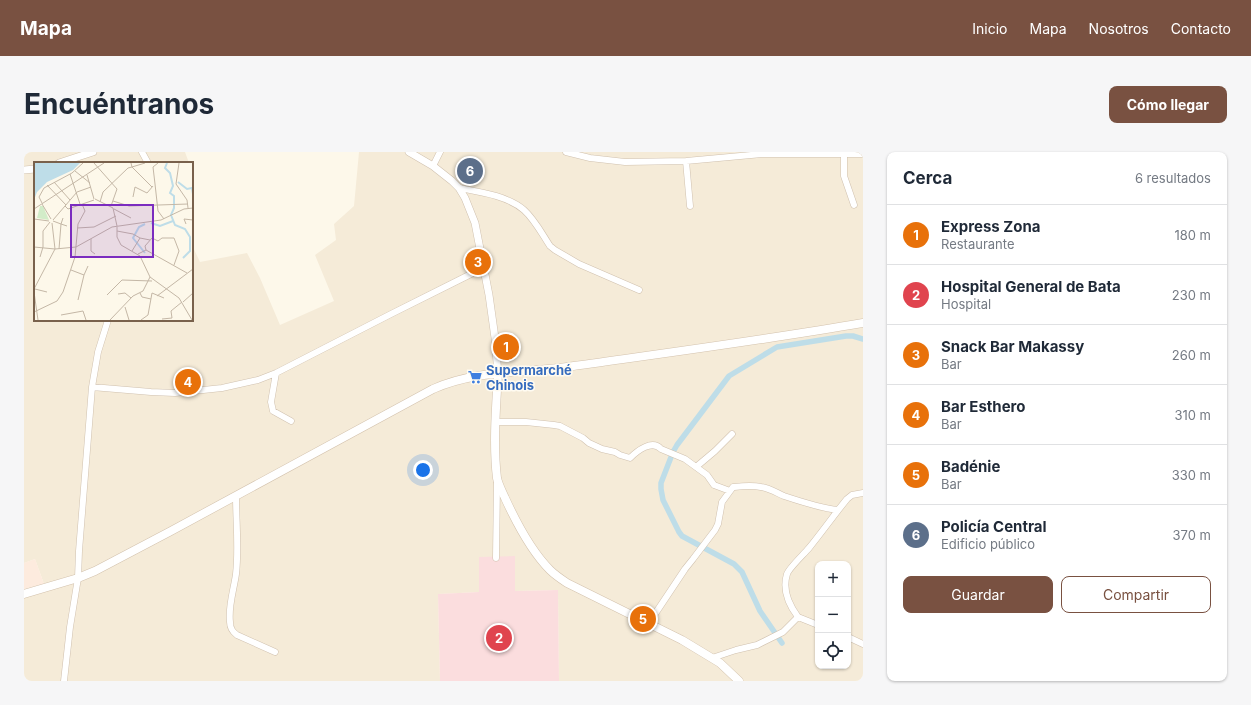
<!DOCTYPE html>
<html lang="es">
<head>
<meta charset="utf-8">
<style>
	:root { --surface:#fff; --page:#f6f6f7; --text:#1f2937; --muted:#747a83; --line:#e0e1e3; --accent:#795141 }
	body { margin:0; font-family:Inter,sans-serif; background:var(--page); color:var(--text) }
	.controls { position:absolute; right:12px; bottom:12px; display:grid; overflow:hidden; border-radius:8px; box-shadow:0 1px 3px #0004 }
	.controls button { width:36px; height:36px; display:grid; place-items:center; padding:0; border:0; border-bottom:1px solid var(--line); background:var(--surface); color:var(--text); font:20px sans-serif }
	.you { position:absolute; left:399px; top:318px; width:14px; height:14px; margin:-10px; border:3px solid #fff; border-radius:50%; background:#1a73e8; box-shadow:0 0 0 6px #1a73e833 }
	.badge { display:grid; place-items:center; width:26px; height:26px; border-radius:50%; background:var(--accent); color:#fff; font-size:13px; font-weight:700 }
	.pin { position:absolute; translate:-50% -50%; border:2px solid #fff; box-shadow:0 1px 4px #0006 }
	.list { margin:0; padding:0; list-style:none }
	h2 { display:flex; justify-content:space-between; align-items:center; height:52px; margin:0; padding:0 16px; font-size:17px }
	h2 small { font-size:13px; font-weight:400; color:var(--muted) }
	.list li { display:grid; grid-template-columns:26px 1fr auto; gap:12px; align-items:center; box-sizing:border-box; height:60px; padding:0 16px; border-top:1px solid var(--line) }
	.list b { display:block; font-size:15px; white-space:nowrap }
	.list p { margin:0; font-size:13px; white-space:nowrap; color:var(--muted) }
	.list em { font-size:13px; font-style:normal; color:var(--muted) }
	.actions { display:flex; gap:8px; padding:12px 16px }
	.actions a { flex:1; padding:9px 0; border:1px solid var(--accent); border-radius:8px; text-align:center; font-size:14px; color:var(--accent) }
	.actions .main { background:var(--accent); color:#fff }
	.icon { flex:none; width:22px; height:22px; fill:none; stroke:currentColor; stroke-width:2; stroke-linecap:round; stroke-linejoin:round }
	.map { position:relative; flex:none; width:839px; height:529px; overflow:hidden; border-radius:8px }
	header { display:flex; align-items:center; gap:24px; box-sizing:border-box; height:56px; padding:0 20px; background:var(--accent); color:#fff }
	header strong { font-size:19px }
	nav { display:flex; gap:22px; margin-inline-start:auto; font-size:14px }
	.intro { display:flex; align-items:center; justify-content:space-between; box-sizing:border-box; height:96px; padding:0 24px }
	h1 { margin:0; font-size:28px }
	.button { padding:10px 18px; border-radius:8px; background:var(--accent); color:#fff; font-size:14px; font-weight:700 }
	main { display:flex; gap:24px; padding:0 24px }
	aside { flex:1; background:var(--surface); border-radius:8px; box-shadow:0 1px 3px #0004 }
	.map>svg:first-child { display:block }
</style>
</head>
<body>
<header>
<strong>Mapa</strong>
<nav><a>Inicio</a><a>Mapa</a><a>Nosotros</a><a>Contacto</a></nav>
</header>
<div class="intro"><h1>Encuéntranos</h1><a class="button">Cómo llegar</a></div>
<main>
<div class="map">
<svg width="839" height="529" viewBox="0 0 839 529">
	<rect width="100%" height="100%" fill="#fdf8ea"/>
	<path fill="#f5ebd8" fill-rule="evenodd" d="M 0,0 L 161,0 L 165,11 L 11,11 L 11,168 L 168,168 L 168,93 L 176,110 L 223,101 L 236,126 L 256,173 L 310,149 L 291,103 L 312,88 L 310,72 L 330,54 L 335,0 L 839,0 L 839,529 L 535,529 L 534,438 L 491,439 L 491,405 L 455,440 L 414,442 L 416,529 L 0,529 L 0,437 L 20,432 L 11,407 L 0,411 ZM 794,412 L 824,412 L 824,514 L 794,514 Z"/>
	<path fill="#fdebde" d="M 11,407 L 20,432 L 0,437 L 0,411 Z"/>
	<path fill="#fbddde" d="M 491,404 L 491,439 L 534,438 L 535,529 L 416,529 L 414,442 L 455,440 L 455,405 Z"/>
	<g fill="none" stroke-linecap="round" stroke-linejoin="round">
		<path stroke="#bedde8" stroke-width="5.5" d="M 758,491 L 736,459 L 718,420 L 710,412 L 658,384 L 655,380 L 639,348 L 637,337 L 637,331 L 649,300 L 653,293 L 705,224 L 753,195 L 822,184 L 829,184 L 839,187"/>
		<defs>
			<path id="minor" d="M 118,0 L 124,11
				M 542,0 L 566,6 L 601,10 L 662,9 L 738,2 L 839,2
				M 820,2 L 820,24 L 830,53
				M 662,9 L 666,54
				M 409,14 L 416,0
				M 435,36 C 456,40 484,44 500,58 C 511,68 518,82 526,94 L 531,98 L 555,112 L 615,138
				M 252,221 L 247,250 L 249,259 L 267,269
				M 68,235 L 127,240 L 151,241 L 198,236 L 234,228 L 252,221 L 367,162 L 459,116
				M 472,270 L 502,270 L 530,273 L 536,274 L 559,286 L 565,291 L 578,297 L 591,300 L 596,303 L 606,306 C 613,299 628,287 637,297 L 661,307 L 683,323 L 690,333 L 706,339
				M 672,315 L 691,299 L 708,282
				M 212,344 C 212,370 215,396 212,422 C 210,437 204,454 206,470 C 206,477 209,480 213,483 L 251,500
				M 472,406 L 473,331
				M 774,465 L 794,473
				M 625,471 L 661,417 L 669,407 L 691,378 L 694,372 L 698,350 L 709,335 C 719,334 728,333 737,335 C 745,336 753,341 760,344 C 778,350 796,356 814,358
				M 824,485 L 839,492
				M 688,506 L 712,498 L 733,493 L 759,480 L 774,465 C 765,453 758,438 763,422 C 765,416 780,402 785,396 C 798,380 810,363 823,347 L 828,343 L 839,341
				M 40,529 L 46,475 L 54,426 L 55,399 L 68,235 L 74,200 L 84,168"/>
			<path id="tertiary" d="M 385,0 L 409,14 L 428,29 L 435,36 L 441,46 L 451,71 L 465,143 L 471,186 L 474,222
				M 35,11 L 69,0
				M 0,18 L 11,17"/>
			<path id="secondary" d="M 474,222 C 472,255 469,293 473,326 C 474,332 478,339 481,346 C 492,370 507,399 526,418 C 531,423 537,427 543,431 L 658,488 L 696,511 L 715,529
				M 0,442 L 54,426 L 71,419 L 147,379 L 409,237 C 451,218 498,221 543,215 C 642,201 741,188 839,171"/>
		</defs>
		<use href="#minor" stroke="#d0c1af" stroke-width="7"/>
		<use href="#tertiary" stroke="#d0c1af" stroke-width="8"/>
		<use href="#secondary" stroke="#d3c2ad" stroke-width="9"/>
		<use href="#minor" stroke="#fff" stroke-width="6"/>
		<use href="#tertiary" stroke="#fff" stroke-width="7"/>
		<use href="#secondary" stroke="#fff" stroke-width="8"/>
	</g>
	<defs>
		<symbol id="supermarket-bare" viewBox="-9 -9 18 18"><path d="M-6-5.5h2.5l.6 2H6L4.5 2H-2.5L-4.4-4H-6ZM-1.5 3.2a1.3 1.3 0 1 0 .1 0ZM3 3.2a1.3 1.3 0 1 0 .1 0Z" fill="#3f7fe0" stroke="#fffbf1" stroke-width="2.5" paint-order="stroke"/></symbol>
	</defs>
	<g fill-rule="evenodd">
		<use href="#supermarket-bare" x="441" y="215" width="20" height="20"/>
	</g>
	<g text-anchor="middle" stroke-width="3" stroke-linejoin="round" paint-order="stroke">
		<g font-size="13" font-weight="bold" fill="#366cbe" stroke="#fffbf1" text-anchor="start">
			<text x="462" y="223">Supermarché<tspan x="462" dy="15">Chinois</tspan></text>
		</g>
	</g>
	<g transform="translate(10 10)">
		<rect width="159" height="159" fill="#fdf8ea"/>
		<path d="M 6,44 L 9,44 L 15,58 L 3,56 Z" fill="#d2ecc8"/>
		<path d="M 0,1 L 46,1 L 39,8 L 13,20 L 3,30 L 0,38 Z" fill="#bedde8"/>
		<path fill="none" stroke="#bedde8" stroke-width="2" d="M 133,1 L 131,6 L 136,11 L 139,24 L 136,31 L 140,34 L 140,46 L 137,53 L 141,63 L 151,67 L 156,75 L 156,89 L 149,96M 144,20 L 153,27 L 158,26 L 159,32M 117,61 L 126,64 L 139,59M 111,62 L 105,65 L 99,76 L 111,91"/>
		<path fill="none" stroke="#c4b7a6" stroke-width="1" d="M 60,1 L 83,27 L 77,44M 97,1 L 98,5 L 111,1M 124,1 L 119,5 L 121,22 L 124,49 L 130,57M 145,1 L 142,22 L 153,38 L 154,46M 41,9 L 56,21M 36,12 L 46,42M 53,13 L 60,37M 20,20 L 36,38M 13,23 L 32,43M 43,30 L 57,25M 99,35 L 101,25 L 113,31 L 119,24M 61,37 L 79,46 L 83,64M 79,39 L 95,44 L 154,42M 66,40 L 69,30 L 94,6 L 98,5 L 118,25M 8,41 L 5,35 L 10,26 L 38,11 L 49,1M 8,42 L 17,57M 31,44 L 34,47 L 60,38M 0,47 L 70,1M 80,47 L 97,56M 29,56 L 27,62 L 33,64M 0,57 L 15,59M 19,58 L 43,30M 19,59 L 27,62 L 25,87M 152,62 L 150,57 L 159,58M 83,65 L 83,75 L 87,83 L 106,94 L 116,115 L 145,136 L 158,158M 43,66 L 60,65 L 82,54M 83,69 L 99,72 L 106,76M 57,77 L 57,89 L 61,92M 0,85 L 21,87M 21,87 L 42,85 L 78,65 L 127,58 L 150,47 L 159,46M 112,88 L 153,111M 98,89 L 106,76 L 116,78M 104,92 L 112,88 L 111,84 L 118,76 L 124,79 L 128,76 L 140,76 L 145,89 L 140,103M 6,95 L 9,85 L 9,69 L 16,60M 37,108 L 50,113 L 54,104M 0,127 L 21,87 L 18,61M 1,127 L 13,130M 0,130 L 4,158M 106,131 L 108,135 L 117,137M 84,132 L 91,131 L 97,136M 73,133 L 88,118 L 118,119M 123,134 L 159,107M 44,138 L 50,113M 149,140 L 159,131M 91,145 L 95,158M 0,150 L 23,139 L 29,130 L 41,95 L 44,62 L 51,49 L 48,42M 27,153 L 49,149 L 52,158M 128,157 L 138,156 L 137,149 L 148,140M 76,158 L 99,134 L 109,129 L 116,115M 107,158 L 114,153 L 118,131 L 130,136"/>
		<path fill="#7b2cbf" fill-opacity="0.15" stroke="#7b2cbf" stroke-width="2" d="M 37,43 L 119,43 L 119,95 L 37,95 Z"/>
		<rect width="159" height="159" fill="none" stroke="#79614c" stroke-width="2"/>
	</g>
</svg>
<div class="controls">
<button>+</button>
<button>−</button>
<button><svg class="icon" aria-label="locate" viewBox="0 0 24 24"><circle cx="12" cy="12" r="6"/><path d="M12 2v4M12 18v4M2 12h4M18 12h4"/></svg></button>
</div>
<div class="you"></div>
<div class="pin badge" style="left:482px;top:195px;background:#e8710a">1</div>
<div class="pin badge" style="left:475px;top:486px;background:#e0444e">2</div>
<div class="pin badge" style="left:454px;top:110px;background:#e8710a">3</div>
<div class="pin badge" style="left:164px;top:230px;background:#e8710a">4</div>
<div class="pin badge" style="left:619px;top:467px;background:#e8710a">5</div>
<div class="pin badge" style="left:446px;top:19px;background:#5c6f8a">6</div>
</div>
<aside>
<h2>Cerca<small>6 resultados</small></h2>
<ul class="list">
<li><span class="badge" style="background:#e8710a">1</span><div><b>Express Zona</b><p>Restaurante</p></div><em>180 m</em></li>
<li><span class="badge" style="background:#e0444e">2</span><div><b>Hospital General de Bata</b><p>Hospital</p></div><em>230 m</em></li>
<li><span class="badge" style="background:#e8710a">3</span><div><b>Snack Bar Makassy</b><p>Bar</p></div><em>260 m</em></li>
<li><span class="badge" style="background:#e8710a">4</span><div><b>Bar Esthero</b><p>Bar</p></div><em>310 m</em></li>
<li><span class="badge" style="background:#e8710a">5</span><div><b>Badénie</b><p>Bar</p></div><em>330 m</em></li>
<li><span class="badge" style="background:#5c6f8a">6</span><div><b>Policía Central</b><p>Edificio público</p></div><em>370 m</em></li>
</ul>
<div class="actions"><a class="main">Guardar</a><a>Compartir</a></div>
</aside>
</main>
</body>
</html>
